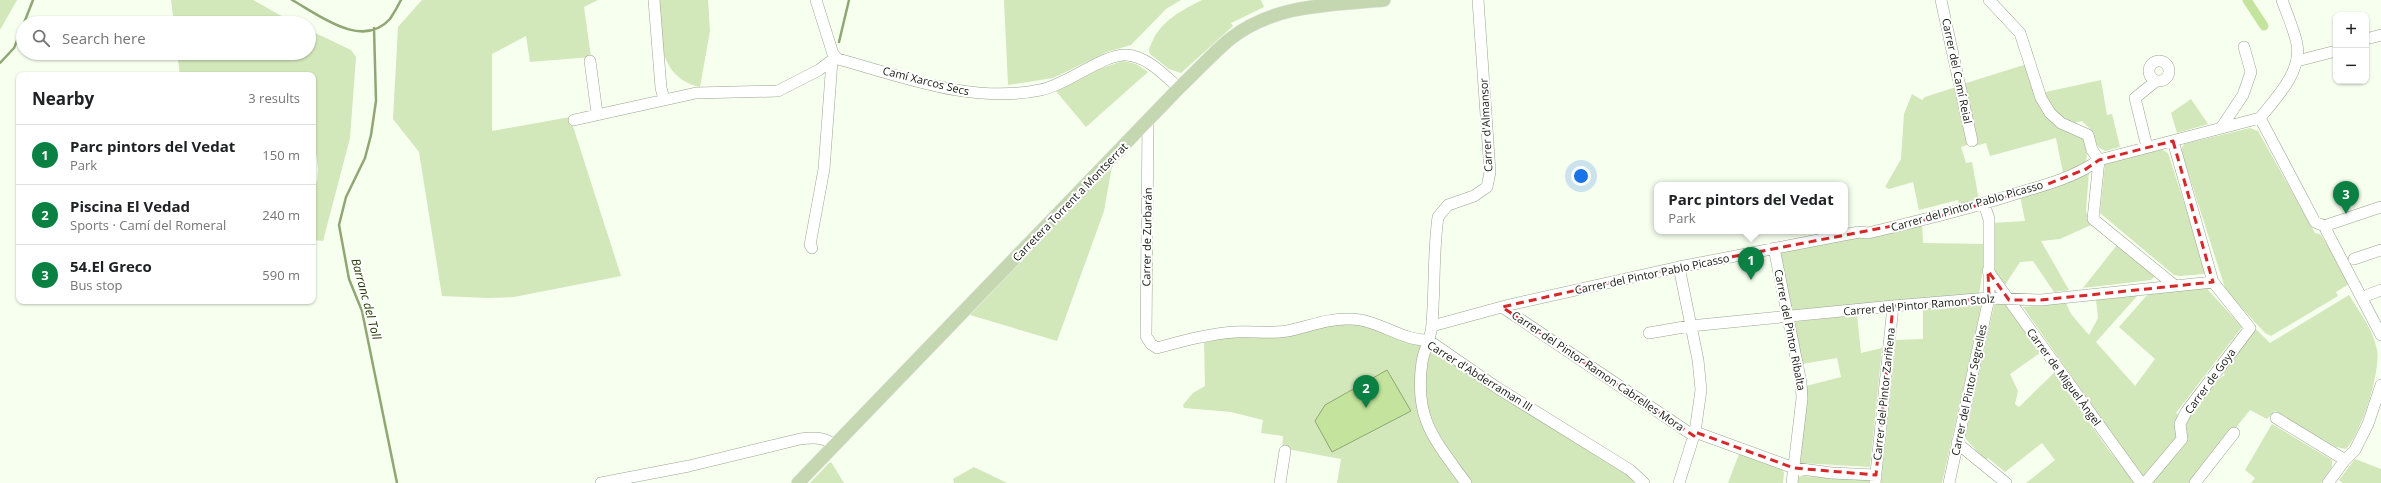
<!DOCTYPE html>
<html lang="en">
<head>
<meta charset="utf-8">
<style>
	:root { --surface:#fff; --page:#f2f2f2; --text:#202124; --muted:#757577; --line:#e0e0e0; --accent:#0b8043 }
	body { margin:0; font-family:"Open Sans",sans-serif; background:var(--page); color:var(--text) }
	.controls { position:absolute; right:12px; top:12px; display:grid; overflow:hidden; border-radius:8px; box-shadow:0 1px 3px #0004 }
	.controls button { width:36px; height:36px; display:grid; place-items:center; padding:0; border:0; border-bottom:1px solid var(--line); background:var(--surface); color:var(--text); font:20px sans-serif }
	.you { position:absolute; left:1581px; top:176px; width:14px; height:14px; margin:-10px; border:3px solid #fff; border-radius:50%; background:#1a73e8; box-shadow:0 0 0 6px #1a73e833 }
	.badge { display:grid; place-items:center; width:26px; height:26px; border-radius:50%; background:var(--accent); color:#fff; font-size:13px; font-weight:700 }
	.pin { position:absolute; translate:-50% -33px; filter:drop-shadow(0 1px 2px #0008) }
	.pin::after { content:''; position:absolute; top:21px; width:14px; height:12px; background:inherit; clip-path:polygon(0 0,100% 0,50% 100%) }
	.popup { position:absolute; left:1654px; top:182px; width:194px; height:52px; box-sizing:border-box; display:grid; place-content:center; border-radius:8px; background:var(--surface); filter:drop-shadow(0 1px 3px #0005); font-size:13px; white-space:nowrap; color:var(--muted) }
	.popup b { font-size:15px; color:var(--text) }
	.popup::after { content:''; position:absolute; left:50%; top:100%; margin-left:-8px; border:8px solid transparent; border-top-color:var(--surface) }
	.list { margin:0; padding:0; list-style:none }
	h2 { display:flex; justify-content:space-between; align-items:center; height:52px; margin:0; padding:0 16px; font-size:17px }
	h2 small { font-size:13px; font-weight:400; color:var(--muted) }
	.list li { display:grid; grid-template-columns:26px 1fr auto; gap:12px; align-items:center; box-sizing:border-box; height:60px; padding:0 16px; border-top:1px solid var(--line) }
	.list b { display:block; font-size:15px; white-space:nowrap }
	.list p { margin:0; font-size:13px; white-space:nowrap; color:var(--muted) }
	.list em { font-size:13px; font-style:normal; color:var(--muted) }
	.icon { flex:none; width:22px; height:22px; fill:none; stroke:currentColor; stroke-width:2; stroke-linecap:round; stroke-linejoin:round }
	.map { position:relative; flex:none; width:2381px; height:483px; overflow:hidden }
	.search { position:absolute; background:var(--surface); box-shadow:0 1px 3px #0004; left:16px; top:16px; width:300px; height:44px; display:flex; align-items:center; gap:10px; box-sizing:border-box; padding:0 14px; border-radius:22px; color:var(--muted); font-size:15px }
	.panel { position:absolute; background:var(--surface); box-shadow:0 1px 3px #0004; left:16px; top:72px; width:300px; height:232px; border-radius:8px }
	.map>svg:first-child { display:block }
</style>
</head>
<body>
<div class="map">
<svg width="2381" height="483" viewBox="0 0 2381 483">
	<rect width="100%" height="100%" fill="#f7ffef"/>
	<path fill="#d2e7ba" d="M 0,0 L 17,0 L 0,30 Z
		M 171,0 L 253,0 L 294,23 L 174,23 Z
		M 422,0 L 598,0 L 584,7 L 591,57 L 530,62 L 526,36 L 492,54 L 492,131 L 570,117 L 621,276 L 514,297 L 488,298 L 442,296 L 419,152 L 393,119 L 398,27 Z
		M 657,0 L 708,0 L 710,31 L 700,87 C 657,77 661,36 657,0 Z
		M 1004,0 L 1181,0 L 1166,9 L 1131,45 L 1107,52 L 1053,78 L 1008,85 Z
		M 1202,0 L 1261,0 L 1264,7 L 1231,23 L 1233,26 L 1181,73 L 1169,69 L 1150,54 C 1148,49 1150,47 1152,42 C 1162,20 1181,11 1202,0 Z
		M 309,30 L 351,50 L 356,57 L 350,138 L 323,241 L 313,240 L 313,194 L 317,181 L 318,169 L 316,152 L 313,152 L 313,75 L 180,75 L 177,53 L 309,53 Z
		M 1123,61 L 1136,64 L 1148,72 L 1086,127 L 1055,90 L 1096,70 Z
		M 2027,64 L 2036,95 L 2084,137 C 2090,164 2088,164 2063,173 L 2056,138 L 1990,156 L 1986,143 L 1975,146 L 1960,85 Z
		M 2101,80 L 2107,115 L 2112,114 L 2120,147 L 2105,151 L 2098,147 L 2091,130 L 2082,121 L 2076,122 L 2076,125 L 2059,120 L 2041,93 Z
		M 1956,87 L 1970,144 L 1961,147 L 1966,163 L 1972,162 L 1979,200 L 1959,205 L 1958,200 L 1919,210 L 1913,182 L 1889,189 L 1885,187 L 1901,159 L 1904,114 L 1912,94 L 1922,100 L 1925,97 Z
		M 2191,99 L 2208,124 L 2177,133 L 2171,113 Z
		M 2250,128 L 2258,131 L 2315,233 L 2320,234 L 2352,282 L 2336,292 L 2338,296 L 2271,336 L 2265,333 L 2226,291 L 2181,150 L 2184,144 Z
		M 2161,149 L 2168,153 L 2206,271 L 2203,274 L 2180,276 L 2174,275 L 2100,213 L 2105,164 Z
		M 1112,166 L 1104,211 L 1057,341 L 970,315 Z
		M 2089,171 L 2086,211 L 2091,225 L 2060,239 L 2041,241 L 2069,290 L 2054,292 L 2033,261 L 2020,262 L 2005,285 L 1992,268 L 1991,223 L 2025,221 L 2020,195 Z
		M 1922,222 L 1923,243 L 1987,244 L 1979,294 L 1791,311 L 1778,250 Z
		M 2117,245 L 2155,276 L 2151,280 L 2083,288 Z
		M 2210,287 L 2208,290 L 2242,327 L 2176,413 L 2180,417 L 2179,438 L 2146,477 L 2142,477 L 2023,307 L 2066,303 L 2071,314 L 2089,335 L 2098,318 L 2096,300 L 2138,295 L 2096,342 L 2135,386 L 2155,359 L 2119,327 L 2149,293 Z
		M 2349,295 C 2360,313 2373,329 2377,350 C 2381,371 2361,434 2346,449 L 2336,447 L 2275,411 L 2267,419 L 2250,410 L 2192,483 L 2149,483 C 2154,477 2160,470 2164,464 C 2183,435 2193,394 2225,375 L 2222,371 L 2255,328 L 2270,343 Z
		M 1995,301 L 2004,301 L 2040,353 L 2010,374 L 2018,391 L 2015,404 L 2019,407 L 2054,373 L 2108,449 L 2135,483 L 2026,483 L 2055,460 L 2042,443 L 2005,472 L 1988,458 L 1985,460 L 1965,438 Z
		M 1979,303 L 1981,305 L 1977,327 L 1942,483 L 1881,483 L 1896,340 L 1923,339 L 1923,308 Z
		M 1857,315 L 1861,353 L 1882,348 L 1870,467 L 1801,463 L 1799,460 L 1806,386 L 1841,377 L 1837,358 L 1802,364 L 1793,322 Z
		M 1350,319 L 1428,340 L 1630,470 L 1634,483 L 1337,483 L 1341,459 L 1282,448 L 1283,436 L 1261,433 L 1263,420 L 1231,412 L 1184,408 L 1183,405 L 1193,393 L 1205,386 L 1204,338 Z
		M 2272,424 L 2332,460 L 2332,467 L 2321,483 L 2251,483 L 2255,478 L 2245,470 Z
		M 1739,454 L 1782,469 L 1784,473 L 1783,483 L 1728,483 Z
		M 2355,459 L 2381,469 L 2381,483 L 2343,483 L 2339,480 Z
		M 831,462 L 844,483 L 810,483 L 828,464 Z
		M 974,467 L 1007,483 L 954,483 L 953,479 Z
		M 1801,476 L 1869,480 L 1869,483 L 1796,483 L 1797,478 Z"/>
	<path fill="#c4e49d" stroke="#90a773" d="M 1387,370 L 1411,411 L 1332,452 L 1315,421 L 1325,405 Z"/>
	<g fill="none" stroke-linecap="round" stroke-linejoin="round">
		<path stroke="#90a773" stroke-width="2.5" d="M 292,0 C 319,15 362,50 390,19 C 394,13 398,6 401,0
			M 24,23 L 33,0
			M 374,28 L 376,101 L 371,135 L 365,158 L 346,197 L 339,225 L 349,279 L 362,311 L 397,483
			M 839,42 L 849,0
			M 0,63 L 14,48 L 23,26"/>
		<path stroke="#c4e49d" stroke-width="9" d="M 2247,0 L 2264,26"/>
		<defs>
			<path id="minor" d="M 654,0 L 661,88 L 664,99
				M 816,0 L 833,54 L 838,59 C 904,77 972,104 1040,90 C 1067,85 1103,54 1126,55 C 1147,56 1164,75 1179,88
				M 1941,0 L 1972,141
				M 1989,0 L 2020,33 L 2041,98 L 2050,113 L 2061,123 L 2088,135 L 2092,150 L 2099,160
				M 2366,39 L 2381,35
				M2149 71a10 10 0 1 1 20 0a10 10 0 1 1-20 0Z
				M 590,61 L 597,113
				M 2297,61 L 2336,51
				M 2260,118 C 2276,98 2302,72 2297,44 C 2294,30 2287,14 2282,0
				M 2260,118 L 2315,222 L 2324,226
				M 574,120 L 696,93 L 778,91 L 819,70 L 836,57
				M 1148,121 L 1146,336 L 1151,344 L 1157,348 C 1183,341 1208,334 1235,332 C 1252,331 1270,334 1287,331 C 1308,327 1328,318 1350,319 C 1378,319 1402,341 1428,340 L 1496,387 L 1630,470 L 1644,483
				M 2221,128 L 2243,95 L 2251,72 L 2244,47
				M 2147,147 L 2135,98 L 2156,81
				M 2099,160 L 2093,219 L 2174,285
				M 2324,226 L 2381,335
				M 2324,226 L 2381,207
				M 812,248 L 810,245 L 824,169 L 832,61
				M 1774,248 L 1801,383 L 1802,398 L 1792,483
				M 2354,259 L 2381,250
				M 1679,267 L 1698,360 L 1701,390 L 1695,432 L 1679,483
				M 1988,271 L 2141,483
				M 2368,295 L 2381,290
				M 1502,307 L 1694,436
				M 1432,326 L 1509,305 L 1679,267 L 1859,232 L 1868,233 C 1919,221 1969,209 2018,193 C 2046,185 2075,177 2099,160 L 2260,118
				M 1649,333 L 1690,326 L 1893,306 L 1989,298 L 2041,300 L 2213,282
				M 2276,418 L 2345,460
				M 1695,432 L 1794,468 L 1832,473 L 1876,475
				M 1957,443 L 2006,483
				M 601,483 L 689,466 L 800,439 C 814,437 823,437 835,445
				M 1280,483 L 1285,451
				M 1466,483 C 1434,439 1414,419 1422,362 C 1424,349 1432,337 1432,323 C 1435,288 1433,252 1438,217 L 1448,205 L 1474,196 L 1487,187 L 1490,172 L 1478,0
				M 1875,483 L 1893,306
				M 1949,483 L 1989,298 L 1989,219 L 1984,204
				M 2145,483 L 2182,439 L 2180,424 L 2186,412 L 2250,328 L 2213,282 L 2173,141
				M 2195,483 L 2234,433
				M 2328,483 L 2345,460 L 2355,450 L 2368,424 L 2381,385"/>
			<path id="major" d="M 798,483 L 1179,88 C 1196,72 1212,54 1230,39 C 1274,4 1330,5 1384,0"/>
		</defs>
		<use href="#minor" stroke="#9ba491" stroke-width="12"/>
		<use href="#major" stroke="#e3e3e3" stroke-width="14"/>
		<use href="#minor" stroke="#fff" stroke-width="11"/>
		<use href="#major" stroke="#c5d7b1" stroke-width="13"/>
	</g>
	<path fill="none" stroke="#d62828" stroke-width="3" stroke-dasharray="8 5" stroke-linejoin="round" d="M 2173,141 L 2213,282 L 2041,300 L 2009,300 L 1988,271 L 1989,298 L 1893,306 L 1876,475 L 1794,468 L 1695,432 L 1694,436 L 1502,307 L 1679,267 L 1934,218 L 2040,187 L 2086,169 L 2099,160 Z"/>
	<g text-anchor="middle" stroke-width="4" stroke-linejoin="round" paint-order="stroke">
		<g font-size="11" fill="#161912" stroke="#fff">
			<text transform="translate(1957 71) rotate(78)" y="4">Carrer del Camí Reial</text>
			<text transform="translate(926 81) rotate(14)" y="4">Camí Xarcos Secs</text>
			<text transform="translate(1486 125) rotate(-93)" y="4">Carrer d'Almansor</text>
			<text transform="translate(1070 202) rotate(-46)" y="4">Carretera Torrent a Montserrat</text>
			<text transform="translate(1967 206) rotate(-16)" y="4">Carrer del Pintor Pablo Picasso</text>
			<text transform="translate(1147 237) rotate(-89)" y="4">Carrer de Zurbarán</text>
			<text transform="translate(1652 274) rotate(-12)" y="4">Carrer del Pintor Pablo Picasso</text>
			<text transform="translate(1919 305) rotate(-5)" y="4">Carrer del Pintor Ramon Stolz</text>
			<text transform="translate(1790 330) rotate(79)" y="4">Carrer del Pintor Ribalta</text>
			<text transform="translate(1598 371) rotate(34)" y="4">Carrer del Pintor Ramon Cabrelles Mora</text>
			<text transform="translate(1480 376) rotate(32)" y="4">Carrer d'Abderraman III</text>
			<text transform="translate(2064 377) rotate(54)" y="4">Carrer de Miguel Àngel</text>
			<text transform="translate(2210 381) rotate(-54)" y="4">Carrer de Goya</text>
			<text transform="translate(1969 390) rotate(-78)" y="4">Carrer del Pintor Segrelles</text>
			<text transform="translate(1884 394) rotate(-84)" y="4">Carrer del Pintor Zariñena</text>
		</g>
		<g font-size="12" font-style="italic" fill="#273a06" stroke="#fff">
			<text transform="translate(366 299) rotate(75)" y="4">Barranc del Toll</text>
		</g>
	</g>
</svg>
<div class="controls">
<button>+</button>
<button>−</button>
</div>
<div class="you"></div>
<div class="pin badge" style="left:1751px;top:280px">1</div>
<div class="popup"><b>Parc pintors del Vedat</b>Park</div>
<div class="pin badge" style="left:1366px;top:408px">2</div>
<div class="pin badge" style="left:2346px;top:214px">3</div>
<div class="search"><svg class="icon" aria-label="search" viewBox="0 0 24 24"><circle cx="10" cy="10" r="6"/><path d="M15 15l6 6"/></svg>Search here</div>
<section class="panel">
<h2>Nearby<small>3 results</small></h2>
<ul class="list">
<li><span class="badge">1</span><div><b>Parc pintors del Vedat</b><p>Park</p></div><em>150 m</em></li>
<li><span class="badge">2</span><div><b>Piscina El Vedad</b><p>Sports · Camí del Romeral</p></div><em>240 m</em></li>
<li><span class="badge">3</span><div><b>54.El Greco</b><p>Bus stop</p></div><em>590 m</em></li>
</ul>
</section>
</div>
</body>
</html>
